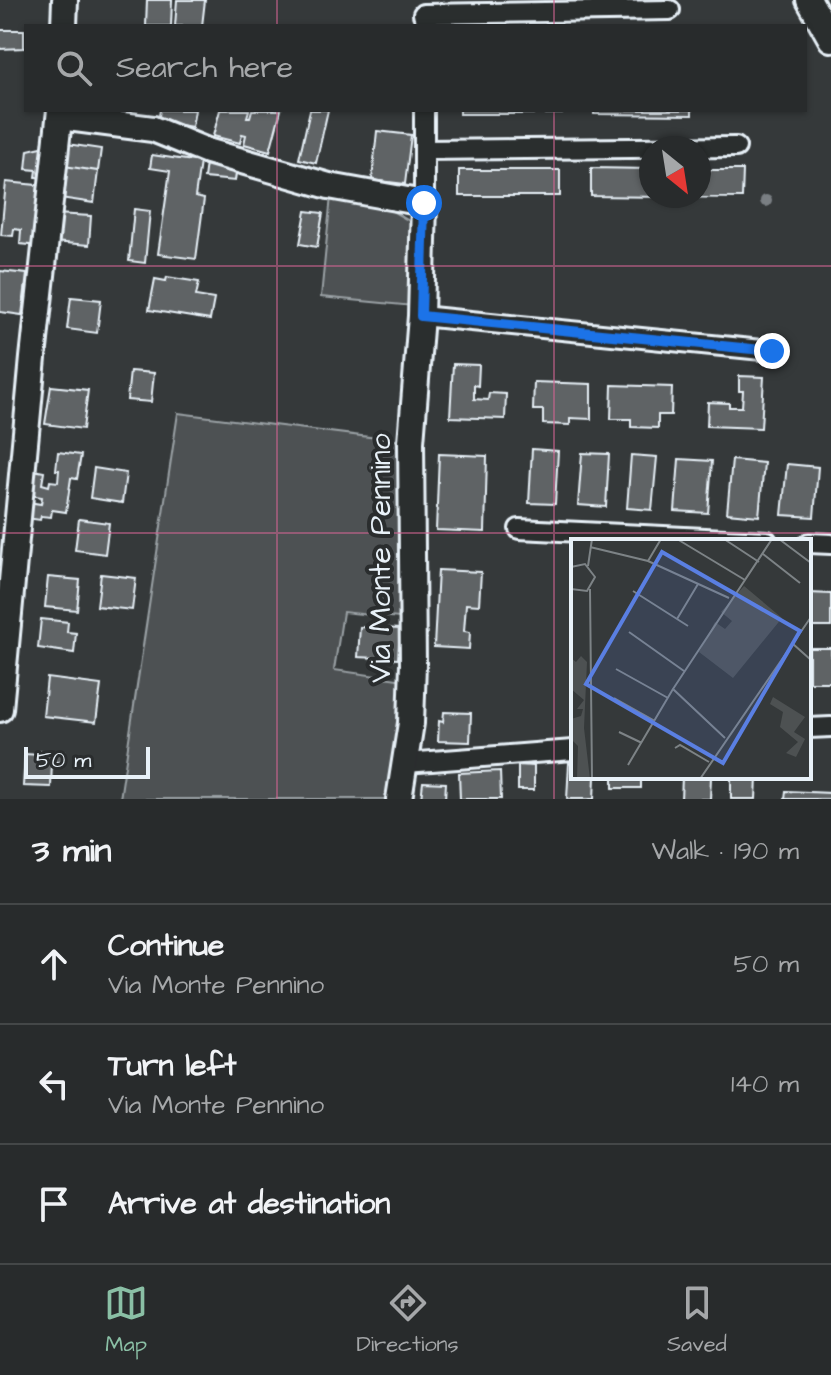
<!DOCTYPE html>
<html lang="en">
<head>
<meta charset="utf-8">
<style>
	:root { --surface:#282b2c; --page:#303334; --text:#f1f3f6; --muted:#a5a7a9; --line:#444748; --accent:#8abfa5 }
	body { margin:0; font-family:"Architects Daughter",sans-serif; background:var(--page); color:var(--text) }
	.compass { position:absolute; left:639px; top:136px; width:72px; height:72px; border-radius:50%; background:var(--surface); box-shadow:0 2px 6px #0004; rotate:150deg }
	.scale { position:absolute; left:24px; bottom:20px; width:126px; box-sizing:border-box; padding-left:8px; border:4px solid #e8f1f8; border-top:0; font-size:22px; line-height:28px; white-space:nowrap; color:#e8f1f8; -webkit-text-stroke:6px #2a2d2e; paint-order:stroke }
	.stop { position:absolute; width:24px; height:24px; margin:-18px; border:6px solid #1a73e8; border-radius:50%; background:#fff }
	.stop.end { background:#1a73e8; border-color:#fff; box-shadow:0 2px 8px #0008 }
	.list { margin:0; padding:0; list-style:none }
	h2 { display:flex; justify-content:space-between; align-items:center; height:104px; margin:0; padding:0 32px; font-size:34px }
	h2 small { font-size:26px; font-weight:400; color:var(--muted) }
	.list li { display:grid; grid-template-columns:52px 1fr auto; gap:24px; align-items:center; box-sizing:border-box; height:120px; padding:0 32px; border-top:2px solid var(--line) }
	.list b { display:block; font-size:30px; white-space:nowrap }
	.list p { margin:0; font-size:26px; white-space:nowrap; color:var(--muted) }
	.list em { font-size:26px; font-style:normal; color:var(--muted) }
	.icon { flex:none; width:44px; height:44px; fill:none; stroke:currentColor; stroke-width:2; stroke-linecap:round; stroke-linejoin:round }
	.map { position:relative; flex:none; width:831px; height:799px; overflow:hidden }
	.search { position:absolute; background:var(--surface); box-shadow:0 2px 6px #0004; left:24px; right:24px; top:24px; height:88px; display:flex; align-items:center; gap:20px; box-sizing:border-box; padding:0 28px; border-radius:0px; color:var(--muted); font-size:30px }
	.sheet { height:464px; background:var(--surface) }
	nav { display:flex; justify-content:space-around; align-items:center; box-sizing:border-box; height:112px; border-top:2px solid var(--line); background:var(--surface); font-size:22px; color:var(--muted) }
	nav a { display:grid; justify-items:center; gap:4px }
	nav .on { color:var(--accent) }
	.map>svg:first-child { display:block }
</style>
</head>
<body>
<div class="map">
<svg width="831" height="799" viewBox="0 0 831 799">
	<rect width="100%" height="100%" fill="#35393a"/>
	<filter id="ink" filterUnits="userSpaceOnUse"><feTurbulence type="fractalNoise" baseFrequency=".0125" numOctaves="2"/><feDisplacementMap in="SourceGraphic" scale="16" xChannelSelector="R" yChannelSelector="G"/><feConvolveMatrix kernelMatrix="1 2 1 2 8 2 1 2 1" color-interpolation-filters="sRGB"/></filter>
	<g filter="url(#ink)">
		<path fill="#4d5152" stroke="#9aa1a5" stroke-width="2" d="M 331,196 L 390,210 L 411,222 L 413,306 L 321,297 Z
			M 178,413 L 401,441 L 408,619 L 343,612 L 334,670 L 405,680 L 395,767 L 387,799 L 120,799 Z"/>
		<path fill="#5f6365" stroke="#e8f1f8" stroke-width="2" d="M 147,0 L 172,0 L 171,26 L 146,26 Z
			M 177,0 L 205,0 L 202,26 L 175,26 Z
			M 0,30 L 24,30 L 24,48 L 0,49 Z
			M 160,110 L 195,110 L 192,127 L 158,121 Z
			M 220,110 L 249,110 L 247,117 L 250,117 L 252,110 L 281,110 L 270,151 L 244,144 L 246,135 L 242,134 L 240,143 L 213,136 Z
			M 310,110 L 328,110 L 316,163 L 299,159 Z
			M 460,110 L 562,110 L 562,114 L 460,114 Z
			M 594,110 L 692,110 L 692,115 L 594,114 Z
			M 377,131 L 411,135 L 405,184 L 372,180 Z
			M 67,144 L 101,149 L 98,171 L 64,166 Z
			M 50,145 L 46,179 L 36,177 L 37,170 L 26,169 L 28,150 Z
			M 152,155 L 200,162 L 195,197 L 204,199 L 196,259 L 158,254 L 170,171 L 150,168 Z
			M 206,163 L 237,166 L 235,181 L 204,178 Z
			M 64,166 L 98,171 L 94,203 L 60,198 Z
			M 591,168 L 651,169 L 651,196 L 699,196 L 699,170 L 743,170 L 742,198 L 591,196 Z
			M 459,170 L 560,170 L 560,196 L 459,196 Z
			M 6,182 L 47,186 L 40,246 L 20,244 L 21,230 L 14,229 L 13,236 L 1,235 Z
			M 134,209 L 150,211 L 145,263 L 129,261 Z
			M 306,211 L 323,213 L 317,247 L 300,244 Z
			M 55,214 L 91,216 L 89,245 L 53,242 Z
			M 0,271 L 27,274 L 22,315 L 0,312 Z
			M 167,277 L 199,282 L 196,296 L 214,299 L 210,320 L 149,310 L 155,279 L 166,281 Z
			M 71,297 L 101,300 L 97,333 L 67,329 Z
			M 453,364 L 479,365 L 478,386 L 474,385 L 474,399 L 488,400 L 489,393 L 506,394 L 505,419 L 450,417 Z
			M 130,371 L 154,373 L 151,402 L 127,400 Z
			M 739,376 L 764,377 L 761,428 L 707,426 L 708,402 L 729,403 L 729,407 L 742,407 L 743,391 L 739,391 Z
			M 534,382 L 591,384 L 591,419 L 570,418 L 570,425 L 543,424 L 543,410 L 533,410 Z
			M 612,385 L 672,387 L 671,415 L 658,415 L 658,428 L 631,427 L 631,419 L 611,419 Z
			M 51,386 L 88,390 L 83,429 L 45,424 Z
			M 532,449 L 558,451 L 555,504 L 529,503 Z
			M 58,452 L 81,455 L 77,479 L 71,478 L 66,512 L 52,510 L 51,517 L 41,516 L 40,520 L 26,518 L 28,502 L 41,504 L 42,497 L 29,495 L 33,470 L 44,472 L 42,484 L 49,486 L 50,481 L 58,482 L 59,470 L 56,470 Z
			M 582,453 L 609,454 L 606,507 L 578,505 Z
			M 439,454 L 487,456 L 485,532 L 436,530 Z
			M 631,455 L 657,457 L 652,510 L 627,508 Z
			M 679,459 L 712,461 L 708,513 L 675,511 Z
			M 732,460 L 764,463 L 759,516 L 727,513 Z
			M 787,464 L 818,467 L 814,517 L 782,515 Z
			M 94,468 L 126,473 L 122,503 L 90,498 Z
			M 79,519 L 109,523 L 105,554 L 75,550 Z
			M 438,570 L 481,572 L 479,605 L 466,604 L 464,631 L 470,632 L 469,649 L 434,647 Z
			M 101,574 L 136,578 L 132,610 L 97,606 Z
			M 48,577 L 80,580 L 77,610 L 45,607 Z
			M 809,593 L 831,594 L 831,627 L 809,627 Z
			M 41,619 L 68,622 L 67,632 L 76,633 L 74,653 L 38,648 Z
			M 360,627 L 400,629 L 398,659 L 358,657 Z
			M 809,648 L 831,648 L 831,682 L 809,682 Z
			M 47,678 L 101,685 L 96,722 L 43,716 Z
			M 444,712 L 471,713 L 470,742 L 438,741 L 439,721 L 443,722 Z
			M 41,751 L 64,752 L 63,762 L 52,762 L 51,787 L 23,786 L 25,754 L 41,755 Z
			M 569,763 L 573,764 L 573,777 L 595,777 L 594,799 L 567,799 Z
			M 518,765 L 534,766 L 534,790 L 518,790 Z
			M 500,771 L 501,799 L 460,799 L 459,773 Z
			M 613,777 L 641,777 L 641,788 L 613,788 Z
			M 682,777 L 711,777 L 710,799 L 681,799 Z
			M 731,777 L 757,777 L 756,799 L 731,799 Z
			M 423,782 L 446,783 L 445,799 L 421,799 Z
			M 786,791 L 831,793 L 831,799 L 785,799 Z"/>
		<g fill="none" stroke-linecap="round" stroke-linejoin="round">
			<defs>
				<path id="street" d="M 423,14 L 670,10
					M 424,110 L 424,203
					M 424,150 L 736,147
					M 421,316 L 772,351
					M 519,529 L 767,541
					M 809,543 L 831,544
					M 809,728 L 831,727
					M 406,763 L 573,750"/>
				<path id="secondary" d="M 809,0 L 831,39
					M 64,26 L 65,0
					M 60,117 L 153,129 L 207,151 L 329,186 L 424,203 L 421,316 L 411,442 L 413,664 L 411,723 L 399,799
					M 0,709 L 33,358 L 60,110"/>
			</defs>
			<use href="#street" stroke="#e8f1f8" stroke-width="24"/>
			<use href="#secondary" stroke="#e8f1f8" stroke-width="30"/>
			<use href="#street" stroke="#2a2d2e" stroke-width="18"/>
			<use href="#secondary" stroke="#2a2d2e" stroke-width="24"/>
		</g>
		<circle fill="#7a7f83" cx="766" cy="201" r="6"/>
	</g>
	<g fill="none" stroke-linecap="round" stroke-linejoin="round" filter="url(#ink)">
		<path stroke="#1a73e8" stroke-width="10" d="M 424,203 L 421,316 L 772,351"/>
	</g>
	<path fill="none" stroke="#cf6492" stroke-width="2" stroke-opacity="0.55" d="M 277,0 L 277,26M 554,0 L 554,26M 277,110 L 277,799M 554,110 L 554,799M 0,266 L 831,266M 0,533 L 831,533"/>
	<g text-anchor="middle" stroke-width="8" stroke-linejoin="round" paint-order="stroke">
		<g font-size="30" fill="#e8f1f8" stroke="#2a2d2e">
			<text transform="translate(380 558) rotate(-90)" y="10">Via Monte Pennino</text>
		</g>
	</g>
	<g transform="translate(571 539)">
		<rect width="240" height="240" fill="#35393a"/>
		<path d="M 173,47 L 211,79 L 162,139 L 128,113 L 144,83 L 154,90 L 161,82 L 150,73 ZM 10,117 L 16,123 L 13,189 L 19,240 L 6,240 L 7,207 L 0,200 L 0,180 L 10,177 L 12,170 L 6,170 L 13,161 L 0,150 L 0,119 L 5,123 ZM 202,158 L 234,178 L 223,193 L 234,200 L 225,218 L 215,214 L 227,203 L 209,188 L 212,173 L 199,165 Z" fill="#4d5152"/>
		<path fill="none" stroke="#7d8386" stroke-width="2" d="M 106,0 L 174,41M 153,0 L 188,23M 208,0 L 240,24M 19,8 L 77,22 L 158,59M 192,15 L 229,44M 77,22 L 90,0M 17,27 L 21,0M 0,28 L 14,25 L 24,38 L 16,52 L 0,50M 19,50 L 21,240M 62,52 L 117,87M 106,80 L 127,45M 58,93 L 113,132M 222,105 L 240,121M 45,130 L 97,159M 43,159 L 84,182M 48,193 L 71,204M 154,199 L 102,150 L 201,0M 104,209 L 109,206 L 138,223M 57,226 L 102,150M 129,240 L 240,78"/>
		<path fill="#5a7fe2" fill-opacity="0.15" stroke="#5a7fe2" stroke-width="4" d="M 91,13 L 229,92 L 152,224 L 15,145 Z"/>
		<rect width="240" height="240" fill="none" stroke="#e8f1f8" stroke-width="4"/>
	</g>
</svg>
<svg class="compass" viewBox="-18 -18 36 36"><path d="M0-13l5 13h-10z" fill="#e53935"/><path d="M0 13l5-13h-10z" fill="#a5a7a9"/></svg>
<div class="scale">50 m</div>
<div class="stop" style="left:424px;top:203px"></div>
<div class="stop end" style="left:772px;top:351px"></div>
<div class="search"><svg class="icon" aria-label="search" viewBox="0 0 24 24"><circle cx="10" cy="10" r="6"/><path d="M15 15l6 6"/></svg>Search here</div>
</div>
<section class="sheet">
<h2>3 min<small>Walk · 190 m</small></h2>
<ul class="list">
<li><svg class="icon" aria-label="ahead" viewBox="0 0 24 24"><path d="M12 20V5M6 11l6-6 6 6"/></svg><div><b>Continue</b><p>Via Monte Pennino</p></div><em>50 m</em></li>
<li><svg class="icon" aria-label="left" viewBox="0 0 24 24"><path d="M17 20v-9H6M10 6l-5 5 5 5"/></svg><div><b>Turn left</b><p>Via Monte Pennino</p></div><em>140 m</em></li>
<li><svg class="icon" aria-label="arrive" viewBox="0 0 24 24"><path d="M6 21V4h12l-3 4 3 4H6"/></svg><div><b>Arrive at destination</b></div></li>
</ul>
</section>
<nav>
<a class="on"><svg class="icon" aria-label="map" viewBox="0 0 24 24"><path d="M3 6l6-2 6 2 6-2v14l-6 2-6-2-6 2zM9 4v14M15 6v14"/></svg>Map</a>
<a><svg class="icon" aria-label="directions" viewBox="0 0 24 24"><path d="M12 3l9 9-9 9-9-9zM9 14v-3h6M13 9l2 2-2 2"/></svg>Directions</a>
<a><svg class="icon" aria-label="saved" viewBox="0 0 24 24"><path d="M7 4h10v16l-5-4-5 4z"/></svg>Saved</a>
</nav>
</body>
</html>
